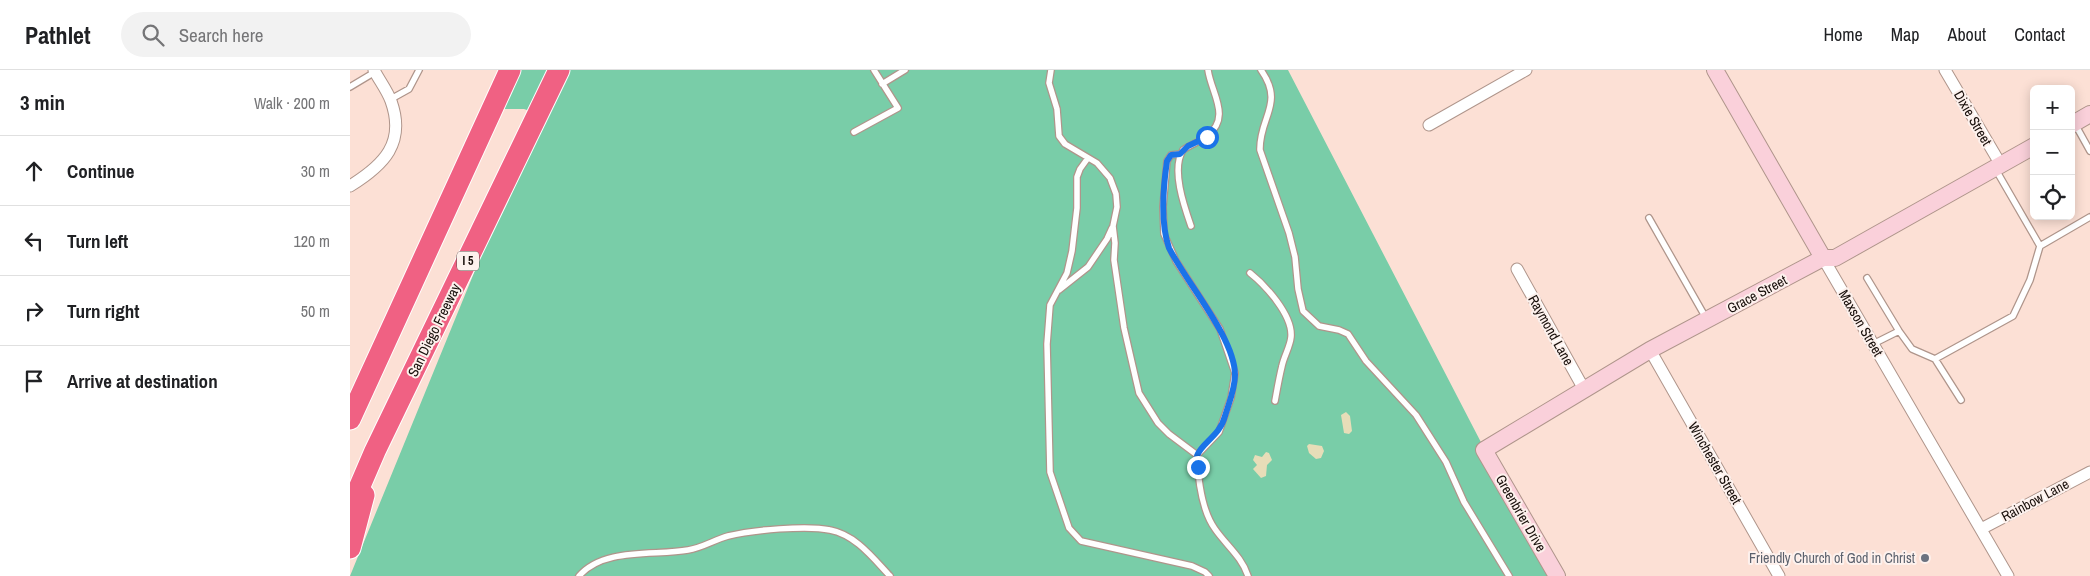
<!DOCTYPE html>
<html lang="en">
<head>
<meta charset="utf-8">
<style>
	:root { --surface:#fff; --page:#f2f2f2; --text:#202124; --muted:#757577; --line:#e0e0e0 }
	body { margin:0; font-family:"Archivo Narrow",sans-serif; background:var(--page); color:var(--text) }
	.controls { position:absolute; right:15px; top:15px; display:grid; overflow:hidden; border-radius:8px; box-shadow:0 2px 12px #0003 }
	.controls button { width:45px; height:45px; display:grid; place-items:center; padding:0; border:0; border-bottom:1px solid var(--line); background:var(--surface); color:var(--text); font:25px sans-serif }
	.stop { position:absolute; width:15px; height:15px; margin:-11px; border:4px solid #1a73e8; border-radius:50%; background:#fff }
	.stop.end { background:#1a73e8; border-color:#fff; box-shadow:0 1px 5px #0008 }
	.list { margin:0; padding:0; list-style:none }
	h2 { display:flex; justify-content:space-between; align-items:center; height:65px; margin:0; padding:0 20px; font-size:21px }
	h2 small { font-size:16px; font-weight:400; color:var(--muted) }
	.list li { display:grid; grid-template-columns:32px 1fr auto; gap:15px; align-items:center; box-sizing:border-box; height:70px; padding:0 20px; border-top:1px solid var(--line) }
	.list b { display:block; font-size:19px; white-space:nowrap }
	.list em { font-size:16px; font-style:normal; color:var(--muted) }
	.icon { flex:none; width:28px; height:28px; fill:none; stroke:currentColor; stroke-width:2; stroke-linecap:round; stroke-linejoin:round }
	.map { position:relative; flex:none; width:1740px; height:506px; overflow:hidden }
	header { display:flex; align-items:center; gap:30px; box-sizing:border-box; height:70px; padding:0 25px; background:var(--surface); border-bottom:1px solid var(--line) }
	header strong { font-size:24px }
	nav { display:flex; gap:28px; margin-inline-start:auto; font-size:18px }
	.search { width:350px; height:45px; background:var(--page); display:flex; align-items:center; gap:12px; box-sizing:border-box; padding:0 18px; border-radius:28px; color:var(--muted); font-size:19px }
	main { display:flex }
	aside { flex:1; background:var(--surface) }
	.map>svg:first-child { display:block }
</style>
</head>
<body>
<header>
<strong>Pathlet</strong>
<div class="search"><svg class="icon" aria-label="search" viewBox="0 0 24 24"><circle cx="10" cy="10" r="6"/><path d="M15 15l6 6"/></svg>Search here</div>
<nav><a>Home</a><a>Map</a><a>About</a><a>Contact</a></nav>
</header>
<main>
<aside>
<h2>3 min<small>Walk · 200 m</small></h2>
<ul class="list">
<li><svg class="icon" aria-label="ahead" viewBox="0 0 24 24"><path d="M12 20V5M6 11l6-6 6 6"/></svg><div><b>Continue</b></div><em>30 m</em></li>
<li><svg class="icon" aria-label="left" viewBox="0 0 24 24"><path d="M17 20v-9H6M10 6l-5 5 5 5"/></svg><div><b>Turn left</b></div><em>120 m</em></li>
<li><svg class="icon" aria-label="right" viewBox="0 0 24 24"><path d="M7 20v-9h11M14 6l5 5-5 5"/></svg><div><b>Turn right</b></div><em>50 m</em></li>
<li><svg class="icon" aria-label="arrive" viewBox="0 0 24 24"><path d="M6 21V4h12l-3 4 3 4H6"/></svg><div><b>Arrive at destination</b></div></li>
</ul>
</aside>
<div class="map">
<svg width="1740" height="506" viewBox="0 0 1740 506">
	<rect width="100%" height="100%" fill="#fce0d5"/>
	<path fill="#79cda8" d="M 154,0 L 938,0 L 1135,380 L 1207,506 L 0,506 L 189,44 L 174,39 L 136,39 Z"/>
	<path fill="#e7ddb8" d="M 996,342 L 1000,346 L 1002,361 L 999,364 L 994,363 L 991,345 Z
		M 959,374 L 972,376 L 974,381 L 971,388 L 966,389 L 959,383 L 957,376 Z
		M 916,382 L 919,383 L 922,390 L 917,395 L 916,406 L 911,408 L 903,399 L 907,395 L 903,390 L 905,385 L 912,387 Z"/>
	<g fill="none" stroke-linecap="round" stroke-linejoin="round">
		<defs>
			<path id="lane" d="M 701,0 L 699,13 L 707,39 L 709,66 L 715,74 L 747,93 L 760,108 L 766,124 L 767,137 L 763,156 L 765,173 L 764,190 L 774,258 L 789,323 L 808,353 L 819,364 L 847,385
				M 911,0 C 935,34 909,47 910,80 L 939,163 L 945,187 L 948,219 L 953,241 L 969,256 L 989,260 L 998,264 L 1016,291 L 1066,345 L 1096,392 L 1114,432 L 1159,506
				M 532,14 L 555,0
				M 0,17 L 25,2
				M 41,29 L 59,19 L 69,0
				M 1725,54 L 1740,81
				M 504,62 L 548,38 L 524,0
				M 830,84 L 821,85 L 817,91 L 813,137 L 814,164 L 826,191 L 870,259 L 885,303 L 881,328 L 869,362 L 847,385 C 848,408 852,441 865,459 C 876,475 892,487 898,506
				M 738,88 L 730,99 L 727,107 L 727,138 L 722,181 L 717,203 L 700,235 L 697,274 L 700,402 L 719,458 L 731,471 L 842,496 L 855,502 L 859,506
				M 1646,100 L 1690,176 L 1740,147
				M 1299,148 L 1356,248
				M 841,156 C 834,136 821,99 833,80 C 841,74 850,72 857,66 C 882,47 861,23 858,0
				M 900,203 C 915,215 943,245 941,267 C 940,277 934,286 932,296 C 929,308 927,320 925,331
				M 1517,208 L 1549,261 L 1562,279 L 1585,289 L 1663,246 L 1680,210 L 1690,176
				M 709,220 L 738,197 L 757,169 L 762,158
				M 1523,274 L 1549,261
				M 1585,289 L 1611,330
				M 229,506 C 254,477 305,486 338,480 C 352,478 364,470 378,466 C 402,460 457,455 480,460 C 506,465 523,488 540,506"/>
			<path id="street" d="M 1595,0 L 1651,95
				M 1079,55 L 1176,0
				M 0,116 C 34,95 56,73 41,31 C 37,20 29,10 24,0
				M 1473,188 L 1658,506
				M 1167,199 L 1235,321
				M 1300,280 L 1429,506
				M 1631,459 L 1740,402"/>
			<path id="secondary" d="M 1365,0 L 1473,188
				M 1721,55 L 1740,44
				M 1207,506 L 1134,380 L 1300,280 L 1473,188 L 1485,188 L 1684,76"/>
			<path id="highway" d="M 0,349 L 160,0
				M 0,439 L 25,381 L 209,0
				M 0,478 L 14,425"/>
		</defs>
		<use href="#lane" stroke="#af958b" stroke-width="8"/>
		<use href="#street" stroke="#af958b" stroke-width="13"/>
		<use href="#secondary" stroke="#af958b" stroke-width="18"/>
		<use href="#highway" stroke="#fff" stroke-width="23"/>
		<use href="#lane" stroke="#fff" stroke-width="5.5"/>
		<use href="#street" stroke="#fff" stroke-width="11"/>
		<use href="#secondary" stroke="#fad0da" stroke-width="16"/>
		<use href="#highway" stroke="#f06183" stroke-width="21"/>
	</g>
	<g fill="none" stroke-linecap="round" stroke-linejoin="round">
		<path stroke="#1a73e8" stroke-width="6" d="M 848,397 C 847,394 846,389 847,386 C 851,373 870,366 875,346 C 879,333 885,319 885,305 C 885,268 836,212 819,178 C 810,152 813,118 817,91 L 821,85 L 830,84 L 838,76 L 857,67"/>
	</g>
	<circle fill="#6b7280" stroke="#fdf1ed" stroke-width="2" cx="1575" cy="488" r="5"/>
	<g text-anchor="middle" stroke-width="4" stroke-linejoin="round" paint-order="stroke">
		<rect fill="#fdf1ed" stroke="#5c524e" stroke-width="1" x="107" y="181.5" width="22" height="19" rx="4"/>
		<g font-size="12" font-weight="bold" fill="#170e0a">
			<text x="118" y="195">I 5</text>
		</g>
		<g font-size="14" fill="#170e0a" stroke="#fdf1ed">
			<text transform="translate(1623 48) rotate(60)" y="5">Dixie Street</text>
			<text transform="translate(1407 224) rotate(-28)" y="5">Grace Street</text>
			<text transform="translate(1511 253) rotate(60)" y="5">Maxson Street</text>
			<text transform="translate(84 260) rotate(-64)" y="5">San Diego Freeway</text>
			<text transform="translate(1201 260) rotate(61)" y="5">Raymond Lane</text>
			<text transform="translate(1365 393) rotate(60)" y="5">Winchester Street</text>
			<text transform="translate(1685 430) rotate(-28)" y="5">Rainbow Lane</text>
			<text transform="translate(1171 443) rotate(60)" y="5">Greenbrier Drive</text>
		</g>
		<g font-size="14" fill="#5b616d" stroke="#fdf1ed" text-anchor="end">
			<text x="1565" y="493">Friendly Church of God in Christ</text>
		</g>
	</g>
</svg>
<div class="controls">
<button>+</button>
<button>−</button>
<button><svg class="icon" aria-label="locate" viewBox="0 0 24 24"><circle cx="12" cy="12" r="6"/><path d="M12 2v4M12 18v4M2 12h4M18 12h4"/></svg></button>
</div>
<div class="stop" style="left:857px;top:67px"></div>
<div class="stop end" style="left:848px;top:397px"></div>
</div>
</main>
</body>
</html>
